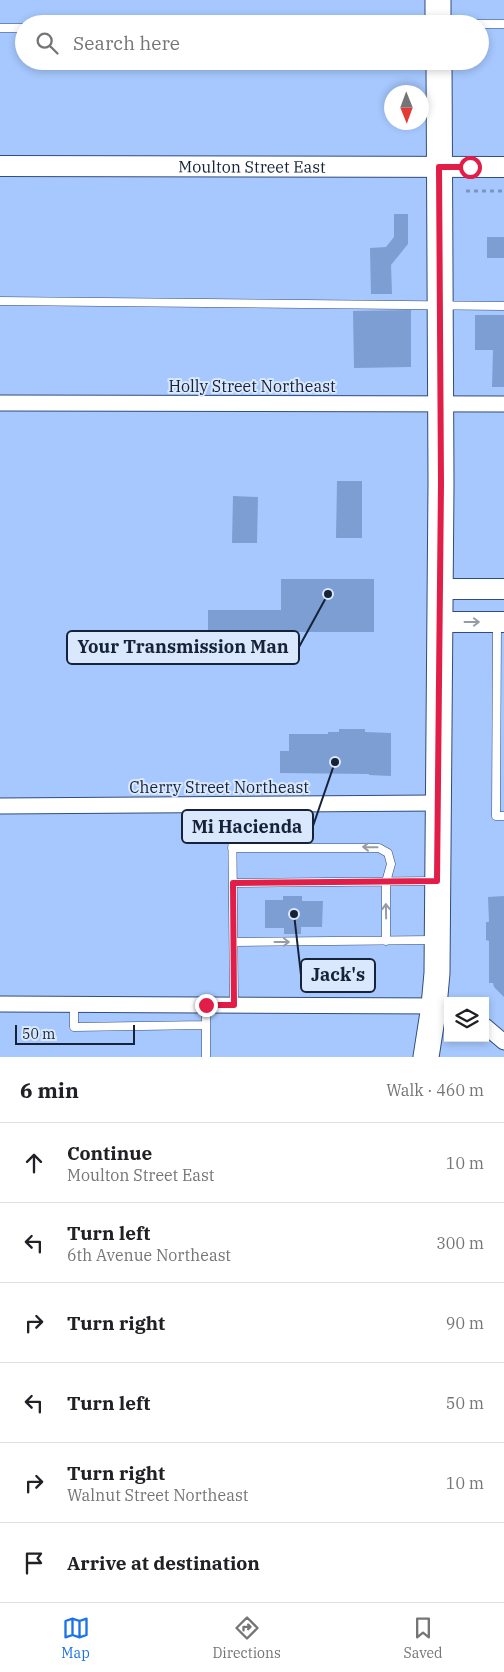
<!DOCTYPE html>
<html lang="en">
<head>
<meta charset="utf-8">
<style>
	:root { --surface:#fff; --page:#f6f6f6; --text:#202124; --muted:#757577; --line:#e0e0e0; --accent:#1a73e8 }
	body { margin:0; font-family:"IBM Plex Serif",serif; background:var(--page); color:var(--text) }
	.controls { position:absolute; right:15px; bottom:15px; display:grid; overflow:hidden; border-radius:0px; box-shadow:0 2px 8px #0003 }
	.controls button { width:45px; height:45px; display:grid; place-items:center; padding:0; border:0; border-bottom:1px solid var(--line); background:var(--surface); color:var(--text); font:25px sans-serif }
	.compass { position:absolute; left:384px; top:85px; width:45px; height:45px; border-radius:50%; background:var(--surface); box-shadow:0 2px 8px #0003; rotate:179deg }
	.scale { position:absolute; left:15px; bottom:12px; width:120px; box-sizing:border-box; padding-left:5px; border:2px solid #162237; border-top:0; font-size:14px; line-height:18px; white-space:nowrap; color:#162237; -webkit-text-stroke:4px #dae8fe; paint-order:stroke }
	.stop { position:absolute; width:15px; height:15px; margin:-11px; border:4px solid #e11d48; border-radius:50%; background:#fff }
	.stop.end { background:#e11d48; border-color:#fff; box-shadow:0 1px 5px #0008 }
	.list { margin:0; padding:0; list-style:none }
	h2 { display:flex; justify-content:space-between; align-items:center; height:65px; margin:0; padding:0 20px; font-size:21px }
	h2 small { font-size:16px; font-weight:400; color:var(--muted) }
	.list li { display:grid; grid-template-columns:32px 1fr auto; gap:15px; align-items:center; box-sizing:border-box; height:80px; padding:0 20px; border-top:1px solid var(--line) }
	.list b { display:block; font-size:19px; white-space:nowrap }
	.list p { margin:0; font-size:16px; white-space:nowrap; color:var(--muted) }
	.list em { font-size:16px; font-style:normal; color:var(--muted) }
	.icon { flex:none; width:28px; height:28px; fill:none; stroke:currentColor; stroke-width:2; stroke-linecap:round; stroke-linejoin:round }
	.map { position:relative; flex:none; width:504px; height:1057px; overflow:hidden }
	.search { position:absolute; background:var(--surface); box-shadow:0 2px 8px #0003; left:15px; right:15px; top:15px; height:55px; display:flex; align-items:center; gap:12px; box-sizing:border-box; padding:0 18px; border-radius:28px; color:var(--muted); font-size:19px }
	.sheet { height:545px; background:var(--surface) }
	nav { display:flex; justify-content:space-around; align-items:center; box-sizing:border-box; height:70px; border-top:1px solid var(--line); background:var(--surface); font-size:14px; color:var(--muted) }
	nav a { display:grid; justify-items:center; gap:2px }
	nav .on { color:var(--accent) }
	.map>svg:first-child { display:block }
</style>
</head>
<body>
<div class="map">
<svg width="504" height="1057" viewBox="0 0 504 1057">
	<rect width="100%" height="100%" fill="#a6c8fe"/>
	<path fill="#7d9ed2" d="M 394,214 L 408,214 L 408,244 L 391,265 L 392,294 L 371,294 L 370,248 L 386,247 L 394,237 Z
		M 487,237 L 504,237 L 504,258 L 487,258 Z
		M 411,310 L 411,367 L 354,368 L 353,311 Z
		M 475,315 L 504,315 L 504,387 L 492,387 L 493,350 L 475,350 Z
		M 337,481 L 362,481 L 362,538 L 336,538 Z
		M 233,496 L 258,497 L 257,543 L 232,543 Z
		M 281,579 L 374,579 L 374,632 L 208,632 L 208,610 L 281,610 Z
		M 339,729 L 365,729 L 365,732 L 391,733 L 391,776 L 369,775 L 369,774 L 280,773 L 280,751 L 289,751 L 289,734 L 328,734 L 328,732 L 339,732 Z
		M 283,896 L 302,896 L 302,901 L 323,901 L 322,927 L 301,927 L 301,934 L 284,934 L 284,928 L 265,928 L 265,900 L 283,900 Z
		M 504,896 L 504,997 L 494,987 L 493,983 L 489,983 L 489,941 L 486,940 L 486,922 L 489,922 L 488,897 Z"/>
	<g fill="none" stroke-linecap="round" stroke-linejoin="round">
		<defs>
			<path id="service" d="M 371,24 L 504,24
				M 0,28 L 24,28
				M 0,301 L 504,306
				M 497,624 L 496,816 L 504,816
				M 232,805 L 234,1005
				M 232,848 L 379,848 L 388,853 L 391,864 L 386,882 L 386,941
				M 233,883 L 436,881
				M 234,942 L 434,940
				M 74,1005 L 74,1027 L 206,1025
				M 206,1005 L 206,1057"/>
			<path id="minor" d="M 0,403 L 504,404
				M 0,806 L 437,803
				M 0,1004 L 448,1006
				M 485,1026 L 504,1042"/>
			<g id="tertiary">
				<path id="s1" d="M 0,166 L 504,167"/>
				<path d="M 440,589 L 504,589"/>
				<path d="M 439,622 L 504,622"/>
			</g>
			<path id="primary" d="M 438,24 L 438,0
				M 426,1057 L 434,1006 L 437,973 L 441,483 L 439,61"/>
		</defs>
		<use href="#service" stroke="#304d7b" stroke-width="9"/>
		<use href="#minor" stroke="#304d7b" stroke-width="17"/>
		<use href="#tertiary" stroke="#304d7b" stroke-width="22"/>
		<use href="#primary" stroke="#304d7b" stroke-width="27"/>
		<path stroke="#7a95c1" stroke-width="3" stroke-dasharray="4 4" stroke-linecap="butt" d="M 466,191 L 504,191"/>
		<use href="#service" stroke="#fff" stroke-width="8"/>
		<use href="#minor" stroke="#fff" stroke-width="15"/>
		<use href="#tertiary" stroke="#fff" stroke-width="20"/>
		<use href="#primary" stroke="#fff" stroke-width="25"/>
	</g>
	<defs><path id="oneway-shaft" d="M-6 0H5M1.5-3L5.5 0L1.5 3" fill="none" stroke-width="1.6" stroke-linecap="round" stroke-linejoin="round" transform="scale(1.25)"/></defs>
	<g stroke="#969ca5">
		<use href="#oneway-shaft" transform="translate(472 622)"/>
		<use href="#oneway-shaft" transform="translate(370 847) rotate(-179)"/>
		<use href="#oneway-shaft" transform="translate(386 911) rotate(-91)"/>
		<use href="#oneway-shaft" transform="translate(282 942)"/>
	</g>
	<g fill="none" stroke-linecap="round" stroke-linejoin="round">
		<path stroke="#e11d48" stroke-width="6" d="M 206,1005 L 234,1005 L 233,883 L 437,881 L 441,483 L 439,167 L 470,167"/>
	</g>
	<g text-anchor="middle" stroke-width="4" stroke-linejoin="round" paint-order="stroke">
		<g font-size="16" fill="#162237" stroke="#dae8fe">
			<text dy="6" stroke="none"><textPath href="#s1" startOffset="252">Moulton Street East</textPath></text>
			<text x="252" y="392">Holly Street Northeast</text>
			<text x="219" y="793">Cherry Street Northeast</text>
		</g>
	</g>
	<path fill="none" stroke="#162237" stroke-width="2" d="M328 594L299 647M335 762L313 826M294 914L301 975"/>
	<g fill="#162237" stroke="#dae8fe" stroke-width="2">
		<circle cx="328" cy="594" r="5"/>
		<circle cx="335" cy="762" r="5"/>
		<circle cx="294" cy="914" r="5"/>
	</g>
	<g fill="#dae8fe" stroke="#162237" stroke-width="2">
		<rect x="67" y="631" width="232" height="33" rx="5"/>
		<rect x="182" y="810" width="131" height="33" rx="5"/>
		<rect x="301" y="959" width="74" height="33" rx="5"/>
	</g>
	<g font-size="18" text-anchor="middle" font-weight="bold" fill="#162237">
		<text x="183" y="653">Your Transmission Man</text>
		<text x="247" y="833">Mi Hacienda</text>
		<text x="338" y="981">Jack's</text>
	</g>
</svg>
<div class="controls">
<button><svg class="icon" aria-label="layers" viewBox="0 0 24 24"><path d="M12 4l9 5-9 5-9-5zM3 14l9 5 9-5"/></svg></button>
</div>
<svg class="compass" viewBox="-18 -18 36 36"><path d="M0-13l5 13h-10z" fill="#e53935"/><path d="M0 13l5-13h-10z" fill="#757577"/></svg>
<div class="scale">50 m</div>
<div class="stop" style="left:470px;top:167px"></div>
<div class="stop end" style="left:206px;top:1005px"></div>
<div class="search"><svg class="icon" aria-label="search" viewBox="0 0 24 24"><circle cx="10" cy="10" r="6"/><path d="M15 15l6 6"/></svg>Search here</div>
</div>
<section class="sheet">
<h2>6 min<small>Walk · 460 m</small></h2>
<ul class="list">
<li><svg class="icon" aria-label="ahead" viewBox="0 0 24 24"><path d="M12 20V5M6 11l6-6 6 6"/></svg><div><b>Continue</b><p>Moulton Street East</p></div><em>10 m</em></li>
<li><svg class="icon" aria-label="left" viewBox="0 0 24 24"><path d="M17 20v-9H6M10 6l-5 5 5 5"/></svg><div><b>Turn left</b><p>6th Avenue Northeast</p></div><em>300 m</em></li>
<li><svg class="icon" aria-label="right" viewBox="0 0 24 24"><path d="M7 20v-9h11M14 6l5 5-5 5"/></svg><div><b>Turn right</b></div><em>90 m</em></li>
<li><svg class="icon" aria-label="left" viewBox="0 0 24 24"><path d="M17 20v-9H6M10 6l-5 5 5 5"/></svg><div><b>Turn left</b></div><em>50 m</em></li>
<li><svg class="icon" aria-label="right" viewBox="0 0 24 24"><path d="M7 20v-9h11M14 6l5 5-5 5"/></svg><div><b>Turn right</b><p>Walnut Street Northeast</p></div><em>10 m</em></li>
<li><svg class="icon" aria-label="arrive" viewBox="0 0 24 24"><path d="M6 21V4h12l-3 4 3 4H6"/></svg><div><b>Arrive at destination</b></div></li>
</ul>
</section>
<nav>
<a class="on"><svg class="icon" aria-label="map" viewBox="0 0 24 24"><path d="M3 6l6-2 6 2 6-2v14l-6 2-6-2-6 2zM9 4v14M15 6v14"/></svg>Map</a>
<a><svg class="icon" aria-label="directions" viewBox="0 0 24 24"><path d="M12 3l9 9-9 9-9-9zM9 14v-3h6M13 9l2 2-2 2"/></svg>Directions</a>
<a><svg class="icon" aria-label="saved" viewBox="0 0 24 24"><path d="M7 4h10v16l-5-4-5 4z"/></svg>Saved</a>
</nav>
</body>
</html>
